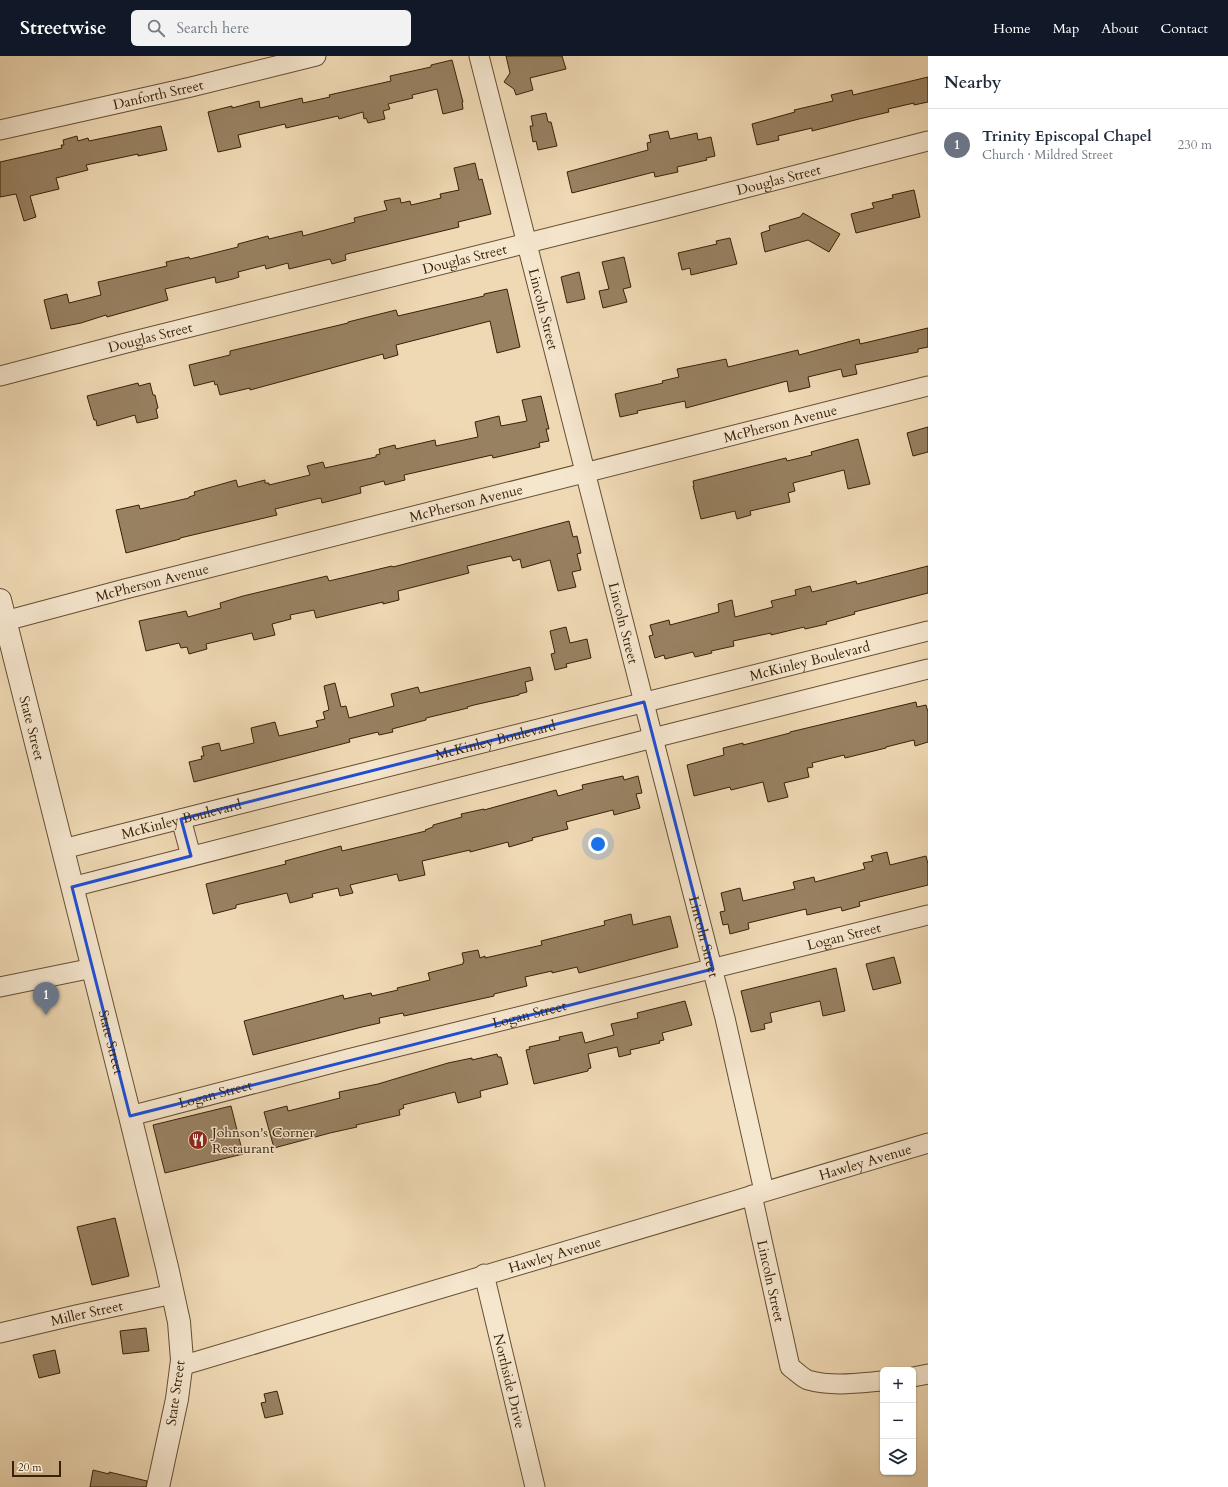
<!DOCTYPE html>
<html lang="en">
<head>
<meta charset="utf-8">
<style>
	:root { --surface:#fff; --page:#f2f2f3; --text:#1f2937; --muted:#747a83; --line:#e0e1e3; --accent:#111827 }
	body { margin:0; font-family:Cardo,serif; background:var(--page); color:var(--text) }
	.controls { position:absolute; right:12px; bottom:12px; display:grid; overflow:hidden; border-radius:6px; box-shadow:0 1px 3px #0004 }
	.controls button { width:36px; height:36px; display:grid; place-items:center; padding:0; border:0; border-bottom:1px solid var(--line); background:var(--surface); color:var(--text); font:20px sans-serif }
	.scale { position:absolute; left:12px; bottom:10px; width:49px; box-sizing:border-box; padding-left:4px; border:2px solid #392107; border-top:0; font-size:11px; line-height:14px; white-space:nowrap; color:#392107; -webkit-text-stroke:3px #f5e6ce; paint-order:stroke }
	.you { position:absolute; left:598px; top:788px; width:14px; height:14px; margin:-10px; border:3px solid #fff; border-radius:50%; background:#1a73e8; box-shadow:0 0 0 6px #1a73e833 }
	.badge { display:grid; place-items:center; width:26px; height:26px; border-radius:50%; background:var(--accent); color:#fff; font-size:13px; font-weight:700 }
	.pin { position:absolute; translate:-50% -33px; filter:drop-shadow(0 1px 2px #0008) }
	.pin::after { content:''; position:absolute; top:21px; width:14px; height:12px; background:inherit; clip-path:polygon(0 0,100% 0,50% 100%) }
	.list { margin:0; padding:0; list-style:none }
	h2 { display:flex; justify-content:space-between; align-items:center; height:52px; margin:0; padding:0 16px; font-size:17px }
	h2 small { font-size:13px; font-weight:400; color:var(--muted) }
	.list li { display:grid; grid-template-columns:26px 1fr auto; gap:12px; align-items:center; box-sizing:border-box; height:72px; padding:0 16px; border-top:1px solid var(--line) }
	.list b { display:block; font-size:15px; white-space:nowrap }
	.list p { margin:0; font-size:13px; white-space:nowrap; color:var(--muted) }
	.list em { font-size:13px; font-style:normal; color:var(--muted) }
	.icon { flex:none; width:22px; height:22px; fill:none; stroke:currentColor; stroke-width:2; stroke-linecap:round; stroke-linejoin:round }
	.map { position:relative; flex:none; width:928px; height:1431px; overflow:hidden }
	header { display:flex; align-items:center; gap:24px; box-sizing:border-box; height:56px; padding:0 20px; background:var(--accent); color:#fff }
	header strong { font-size:19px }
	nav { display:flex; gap:22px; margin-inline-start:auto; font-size:14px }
	.search { width:280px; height:36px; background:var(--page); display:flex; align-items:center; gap:10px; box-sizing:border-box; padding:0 14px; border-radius:6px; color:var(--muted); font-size:15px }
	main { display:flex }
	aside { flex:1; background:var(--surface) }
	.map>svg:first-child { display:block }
</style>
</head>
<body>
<header>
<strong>Streetwise</strong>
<div class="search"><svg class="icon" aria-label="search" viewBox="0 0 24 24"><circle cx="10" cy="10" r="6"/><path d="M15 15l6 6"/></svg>Search here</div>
<nav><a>Home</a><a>Map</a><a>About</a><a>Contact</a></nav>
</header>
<main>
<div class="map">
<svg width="928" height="1431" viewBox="0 0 928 1431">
	<rect width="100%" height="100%" fill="#efd9b4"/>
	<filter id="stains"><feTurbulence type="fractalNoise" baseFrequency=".005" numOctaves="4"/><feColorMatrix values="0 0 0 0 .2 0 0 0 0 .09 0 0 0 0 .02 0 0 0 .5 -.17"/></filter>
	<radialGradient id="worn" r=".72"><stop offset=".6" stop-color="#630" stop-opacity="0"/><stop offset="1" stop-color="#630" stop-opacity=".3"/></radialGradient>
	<path fill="#988161" stroke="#392107" d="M 506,0 L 562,0 L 566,13 L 530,22 L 533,34 L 516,39 L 514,33 L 504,26 L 510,17 Z
		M 452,4 L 463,46 L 462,46 L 463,53 L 443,58 L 437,33 L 412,39 L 413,42 L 388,48 L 390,53 L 383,55 L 385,63 L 368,67 L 366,62 L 364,63 L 363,56 L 339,63 L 338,60 L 286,72 L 285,68 L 238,79 L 241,91 L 218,96 L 208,56 L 232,50 L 232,52 L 259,45 L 260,52 L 302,42 L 303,47 L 330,41 L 329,39 L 391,25 L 390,20 L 431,11 L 431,9 Z
		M 928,21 L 928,46 L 914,49 L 914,47 L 888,53 L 889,56 L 859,63 L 812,75 L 812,72 L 778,80 L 779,84 L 757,89 L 752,68 L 795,56 L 794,54 L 833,45 L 831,39 L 852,34 L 853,39 Z
		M 546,57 L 548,66 L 551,66 L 557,90 L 538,94 L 536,85 L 533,86 L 530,70 L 533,70 L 531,60 Z
		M 161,70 L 167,94 L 138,100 L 138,98 L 86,109 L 88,114 L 56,122 L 59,133 L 30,140 L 36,161 L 24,165 L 16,138 L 0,141 L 0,106 L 62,92 L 61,89 L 64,89 L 63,84 L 77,80 L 78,85 L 88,82 L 89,85 Z
		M 668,75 L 670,83 L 697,77 L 698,84 L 711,81 L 715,100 L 706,102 L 707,104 L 677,111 L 678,116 L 655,121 L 654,116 L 572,137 L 567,116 L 648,94 L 647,87 L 651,86 L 649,79 Z
		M 475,107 L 479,124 L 482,123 L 491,158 L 458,166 L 459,171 L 347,198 L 345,199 L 346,204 L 332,208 L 330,203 L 289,213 L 288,207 L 266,213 L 265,209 L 238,216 L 239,221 L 233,223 L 216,227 L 215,221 L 165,233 L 168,244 L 107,261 L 106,259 L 81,267 L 51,273 L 44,244 L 67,238 L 69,247 L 101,239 L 98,226 L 167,210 L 166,206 L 189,201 L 190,203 L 238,191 L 238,188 L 268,180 L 269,183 L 302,175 L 303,180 L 355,166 L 354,162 L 387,154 L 384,145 L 400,142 L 401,147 L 410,145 L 411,149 L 441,142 L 440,138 L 459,134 L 454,112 Z
		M 914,134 L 920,161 L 856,177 L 851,158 L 874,152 L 872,147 L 893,142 L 892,139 Z
		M 803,157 L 840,178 L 829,196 L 808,184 L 765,196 L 761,177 L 770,174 L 769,170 L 800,161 Z
		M 730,182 L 737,208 L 691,219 L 690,212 L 682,214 L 678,197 L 717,188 L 716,185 Z
		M 624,201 L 631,231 L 623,233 L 627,246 L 603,252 L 599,235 L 609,233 L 602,206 Z
		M 579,216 L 585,243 L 567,247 L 561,221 Z
		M 507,233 L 520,291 L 497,297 L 490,265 L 396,289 L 398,299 L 384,303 L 383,298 L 250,334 L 250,332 L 220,339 L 217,328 L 215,329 L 214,325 L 194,330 L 189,309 L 230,299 L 230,295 L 348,267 L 348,266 L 396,254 L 398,260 L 484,240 L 484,238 Z
		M 928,272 L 928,291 L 918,293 L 918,296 L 855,309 L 857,318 L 843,321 L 841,313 L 808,321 L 810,331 L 789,336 L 787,325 L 686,352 L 685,345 L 637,355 L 638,357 L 620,361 L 615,338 L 663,327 L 662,325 L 679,321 L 677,313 L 726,303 L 728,311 L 798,294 L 799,299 L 859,283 L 860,288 Z
		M 138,327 L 139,330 L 150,327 L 153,339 L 155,339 L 158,352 L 156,353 L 158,362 L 137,367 L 135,359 L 97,370 L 96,364 L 94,364 L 87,340 Z
		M 541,340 L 549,373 L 546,373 L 549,385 L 539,387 L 540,391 L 493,402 L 492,399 L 404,419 L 405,424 L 385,429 L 384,425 L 360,431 L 361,437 L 322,447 L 321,442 L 316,443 L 275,453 L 277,459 L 180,482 L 180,483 L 126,497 L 116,454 L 139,449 L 140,453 L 189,442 L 189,441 L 195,439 L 194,436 L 236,424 L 238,431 L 265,424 L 265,427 L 269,427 L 269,429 L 310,419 L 307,410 L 323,406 L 325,412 L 376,401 L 376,399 L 380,398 L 379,393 L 395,389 L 396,393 L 435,384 L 436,390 L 478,381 L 475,366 L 499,360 L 501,370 L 527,365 L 522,344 Z
		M 928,371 L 928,396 L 913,400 L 907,377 Z
		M 858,383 L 870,428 L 848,433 L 844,414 L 793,427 L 795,435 L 788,437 L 790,446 L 750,455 L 751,459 L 737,463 L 735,455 L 701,463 L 693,430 L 694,430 L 693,425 L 786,402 L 787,405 L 812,399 L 811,396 Z
		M 569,465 L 573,481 L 577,480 L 581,497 L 577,498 L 581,514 L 572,516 L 576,531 L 558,535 L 550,504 L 522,512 L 520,503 L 513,505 L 511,500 L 467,510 L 469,517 L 398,535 L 399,544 L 383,548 L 383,546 L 316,562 L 314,554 L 290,559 L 291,563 L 272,568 L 275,579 L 254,584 L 252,577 L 206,588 L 207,593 L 189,598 L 187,591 L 181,592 L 179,587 L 146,595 L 139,565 L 186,555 L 188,561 L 221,552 L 220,547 L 243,540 L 327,520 L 329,525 L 392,510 L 393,511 Z
		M 928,510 L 928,537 L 854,556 L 855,558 L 826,566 L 827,568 L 805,573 L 804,571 L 771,579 L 771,577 L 733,585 L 734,590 L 711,595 L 712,597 L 695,601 L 693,596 L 665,603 L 664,599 L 655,602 L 649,580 L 653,579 L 650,569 L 669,564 L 670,569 L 719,556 L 718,548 L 732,544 L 735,561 L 773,551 L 771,545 L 796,539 L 795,534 L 810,530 L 812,536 L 856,525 L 857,528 Z
		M 566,571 L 570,587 L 587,583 L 591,602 L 566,608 L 567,611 L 555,614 L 551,598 L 555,597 L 550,575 Z
		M 530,611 L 533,624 L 525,626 L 527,636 L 519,638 L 519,639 L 474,649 L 467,651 L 468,652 L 426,662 L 426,664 L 392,673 L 393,676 L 379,679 L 378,676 L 349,683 L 350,686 L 194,726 L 189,706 L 202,703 L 201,700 L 204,700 L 202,691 L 219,687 L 221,695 L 254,687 L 251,672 L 275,666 L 279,680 L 318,671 L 316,665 L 325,663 L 323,656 L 329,654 L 324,630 L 335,627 L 341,651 L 346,650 L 349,662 L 394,650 L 391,638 L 418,631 L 420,637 Z
		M 916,646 L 917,651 L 926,649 L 928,656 L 928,686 L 915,690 L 914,684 L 886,691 L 886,692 L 845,702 L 844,699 L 812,707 L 813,711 L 807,712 L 809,721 L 784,727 L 788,741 L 768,746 L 763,726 L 731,734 L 730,731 L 694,740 L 687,709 L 724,699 L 723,692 L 743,687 L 743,689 L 790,677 L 790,676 Z
		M 623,720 L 624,724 L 638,720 L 642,737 L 636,738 L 640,752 L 614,759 L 613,754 L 566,766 L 568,773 L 532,782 L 533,784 L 509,791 L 508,786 L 470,796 L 470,794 L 422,805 L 425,819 L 399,825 L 397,818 L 350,829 L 353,837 L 340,840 L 338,832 L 312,838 L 313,841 L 290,847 L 287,837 L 236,849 L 236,852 L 213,858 L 206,828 L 286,808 L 285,805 L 341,790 L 342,795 L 426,775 L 425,774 L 433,771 L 433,769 L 462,761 L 461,758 L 484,753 L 484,754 L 556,734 L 558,740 L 583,733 L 582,729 Z
		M 887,796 L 890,809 L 926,800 L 928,808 L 928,829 L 859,846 L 860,850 L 842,855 L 841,851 L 807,859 L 806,853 L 748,867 L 749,873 L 730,878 L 728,868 L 723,869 L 720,856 L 725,855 L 721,837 L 740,832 L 743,845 L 795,833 L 793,826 L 814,821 L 815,826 L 865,813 L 863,807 L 873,805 L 871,800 Z
		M 631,858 L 633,869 L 670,860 L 678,891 L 579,917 L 577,911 L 552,917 L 552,915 L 525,921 L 527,930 L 494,938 L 494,940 L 404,960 L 403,957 L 379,962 L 380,967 L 362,971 L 253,999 L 244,965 L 343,939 L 344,943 L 371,937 L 372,940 L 398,934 L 397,932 L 430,924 L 428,917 L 463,908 L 463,906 L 464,906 L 462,897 L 478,894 L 480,902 L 485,900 L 485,902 L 542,889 L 541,885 L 605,869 L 604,865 Z
		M 894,901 L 901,927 L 873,934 L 866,908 Z
		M 836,912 L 845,955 L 823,960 L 820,945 L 770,957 L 772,966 L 764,968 L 765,973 L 751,976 L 741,935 Z
		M 685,945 L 692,969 L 662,977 L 664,984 L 659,985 L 660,987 L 630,994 L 631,998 L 619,1001 L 617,991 L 588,998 L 591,1012 L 588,1013 L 588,1015 L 534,1028 L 526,994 L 530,993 L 529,991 L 560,984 L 559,981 L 582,976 L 585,987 L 614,979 L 611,968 L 638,962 L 637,957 Z
		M 497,998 L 498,1001 L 501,1001 L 508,1028 L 480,1035 L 481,1041 L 458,1047 L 455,1036 L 403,1049 L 404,1052 L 399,1054 L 400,1059 L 356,1069 L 357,1071 L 330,1077 L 274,1092 L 264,1056 L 287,1050 L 288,1055 L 340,1042 L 339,1036 L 378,1028 L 448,1007 L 472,1002 L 472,1004 Z
		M 231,1050 L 243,1098 L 165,1117 L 153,1069 Z
		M 115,1162 L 129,1220 L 92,1229 L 77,1171 Z
		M 146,1272 L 149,1295 L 123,1298 L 120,1275 Z
		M 55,1294 L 60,1317 L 39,1322 L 33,1299 Z
		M 277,1335 L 283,1358 L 265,1362 L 261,1347 L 266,1346 L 264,1338 Z
		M 93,1414 L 109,1418 L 109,1416 L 147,1425 L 146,1431 L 90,1431 Z"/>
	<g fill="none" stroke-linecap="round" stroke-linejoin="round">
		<defs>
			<g id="minor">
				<path id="s1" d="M 479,0 L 653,682 L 725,962 L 764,1135"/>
				<path id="s2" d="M 0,74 L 191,31 L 316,0"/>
				<path id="s3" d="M 0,320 L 126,287 L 660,154 L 928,85"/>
				<path id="s4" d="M 5,565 L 125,533 L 928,330"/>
				<path d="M 181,763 L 191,800"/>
				<path id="s5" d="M 63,793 L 212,755 L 928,575"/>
				<path d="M 72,831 L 653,682 L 928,613"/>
				<path d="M 0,931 L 93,912"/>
				<path id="s6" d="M 130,1060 L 348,1003 L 928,859"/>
				<path id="s7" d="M 752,1139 L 790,1311 C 796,1315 802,1322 808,1324 C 832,1331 859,1327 883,1325"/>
				<path id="s8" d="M 484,1218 L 535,1431"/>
				<path id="s9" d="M 0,1277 L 76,1259 L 173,1238"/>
				<path id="s10" d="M 181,1310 L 928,1087"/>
				<path d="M 913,1321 L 928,1318"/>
			</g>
			<g id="tertiary">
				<path id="s11" d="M 0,544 L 130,1060 L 167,1211 L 179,1266 L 182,1304 L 177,1343 L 158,1431"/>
			</g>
		</defs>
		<use href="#minor" stroke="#664f32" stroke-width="21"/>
		<use href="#tertiary" stroke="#664f32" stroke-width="24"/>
		<use href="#minor" stroke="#f5e6ce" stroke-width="19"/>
		<use href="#tertiary" stroke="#f5e6ce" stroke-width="22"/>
	</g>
	<path fill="none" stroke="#1d4ed8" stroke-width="3" stroke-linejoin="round" d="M 644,646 L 713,913 L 130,1060 L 72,831 L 191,800 L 181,763 Z"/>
	<defs>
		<symbol id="restaurant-disc" viewBox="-11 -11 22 22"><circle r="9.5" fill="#8f2418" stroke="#f5e6ce"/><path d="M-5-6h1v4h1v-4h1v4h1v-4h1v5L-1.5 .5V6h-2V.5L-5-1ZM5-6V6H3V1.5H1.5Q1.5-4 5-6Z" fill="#fff"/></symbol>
	</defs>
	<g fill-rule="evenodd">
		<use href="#restaurant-disc" x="187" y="1073" width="22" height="22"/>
	</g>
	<g text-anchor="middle" stroke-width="3" stroke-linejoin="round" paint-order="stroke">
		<g font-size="14" fill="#392107" stroke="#f5e6ce">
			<text dy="5" stroke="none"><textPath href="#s2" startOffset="162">Danforth Street</textPath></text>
			<text dy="5" stroke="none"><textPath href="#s3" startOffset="803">Douglas Street</textPath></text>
			<text dy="5" stroke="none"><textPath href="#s3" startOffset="479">Douglas Street</textPath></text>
			<text dy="5" stroke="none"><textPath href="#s1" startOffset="261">Lincoln Street</textPath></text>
			<text dy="5" stroke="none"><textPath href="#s3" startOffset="155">Douglas Street</textPath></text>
			<text dy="5" stroke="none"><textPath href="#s4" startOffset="800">McPherson Avenue</textPath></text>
			<text dy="5" stroke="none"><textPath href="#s4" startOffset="476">McPherson Avenue</textPath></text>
			<text dy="5" stroke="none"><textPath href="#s4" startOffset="152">McPherson Avenue</textPath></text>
			<text dy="5" stroke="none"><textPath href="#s1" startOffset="585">Lincoln Street</textPath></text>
			<text dy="5" stroke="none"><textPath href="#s5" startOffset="770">McKinley Boulevard</textPath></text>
			<text dy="5" stroke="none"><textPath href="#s11" startOffset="132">State Street</textPath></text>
			<text dy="5" stroke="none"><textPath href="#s5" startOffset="446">McKinley Boulevard</textPath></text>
			<text dy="5" stroke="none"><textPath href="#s5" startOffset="122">McKinley Boulevard</textPath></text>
			<text dy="5" stroke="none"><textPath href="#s6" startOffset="736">Logan Street</textPath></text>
			<text dy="5" stroke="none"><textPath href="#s1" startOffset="909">Lincoln Street</textPath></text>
			<text dy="5" stroke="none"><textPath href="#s6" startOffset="412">Logan Street</textPath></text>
			<text dy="5" stroke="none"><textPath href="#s11" startOffset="456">State Street</textPath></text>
			<text dy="5" stroke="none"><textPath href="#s6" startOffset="88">Logan Street</textPath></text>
			<text dy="5" stroke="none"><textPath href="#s10" startOffset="714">Hawley Avenue</textPath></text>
			<text dy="5" stroke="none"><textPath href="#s10" startOffset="390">Hawley Avenue</textPath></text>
			<text dy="5" stroke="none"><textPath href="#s7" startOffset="88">Lincoln Street</textPath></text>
			<text dy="5" stroke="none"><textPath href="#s9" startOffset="89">Miller Street</textPath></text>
			<text dy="5" stroke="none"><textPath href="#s8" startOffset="110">Northside Drive</textPath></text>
			<text transform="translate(175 1337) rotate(-82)" y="5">State Street</text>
		</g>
		<g font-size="14" fill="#392107" stroke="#f5e6ce" text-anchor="start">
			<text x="212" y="1081">Johnson's Corner<tspan x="212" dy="16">Restaurant</tspan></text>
		</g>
	</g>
	<rect width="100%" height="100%" filter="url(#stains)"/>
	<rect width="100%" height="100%" fill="url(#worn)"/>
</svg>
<div class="controls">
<button>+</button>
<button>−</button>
<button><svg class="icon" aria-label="layers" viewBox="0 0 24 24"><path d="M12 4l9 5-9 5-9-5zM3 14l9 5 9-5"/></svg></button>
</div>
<div class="scale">20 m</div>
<div class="you"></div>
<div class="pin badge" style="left:46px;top:959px;background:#6b7280">1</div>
</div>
<aside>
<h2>Nearby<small></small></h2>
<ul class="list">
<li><span class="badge" style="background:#6b7280">1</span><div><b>Trinity Episcopal Chapel</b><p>Church · Mildred Street</p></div><em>230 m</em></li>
</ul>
</aside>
</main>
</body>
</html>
